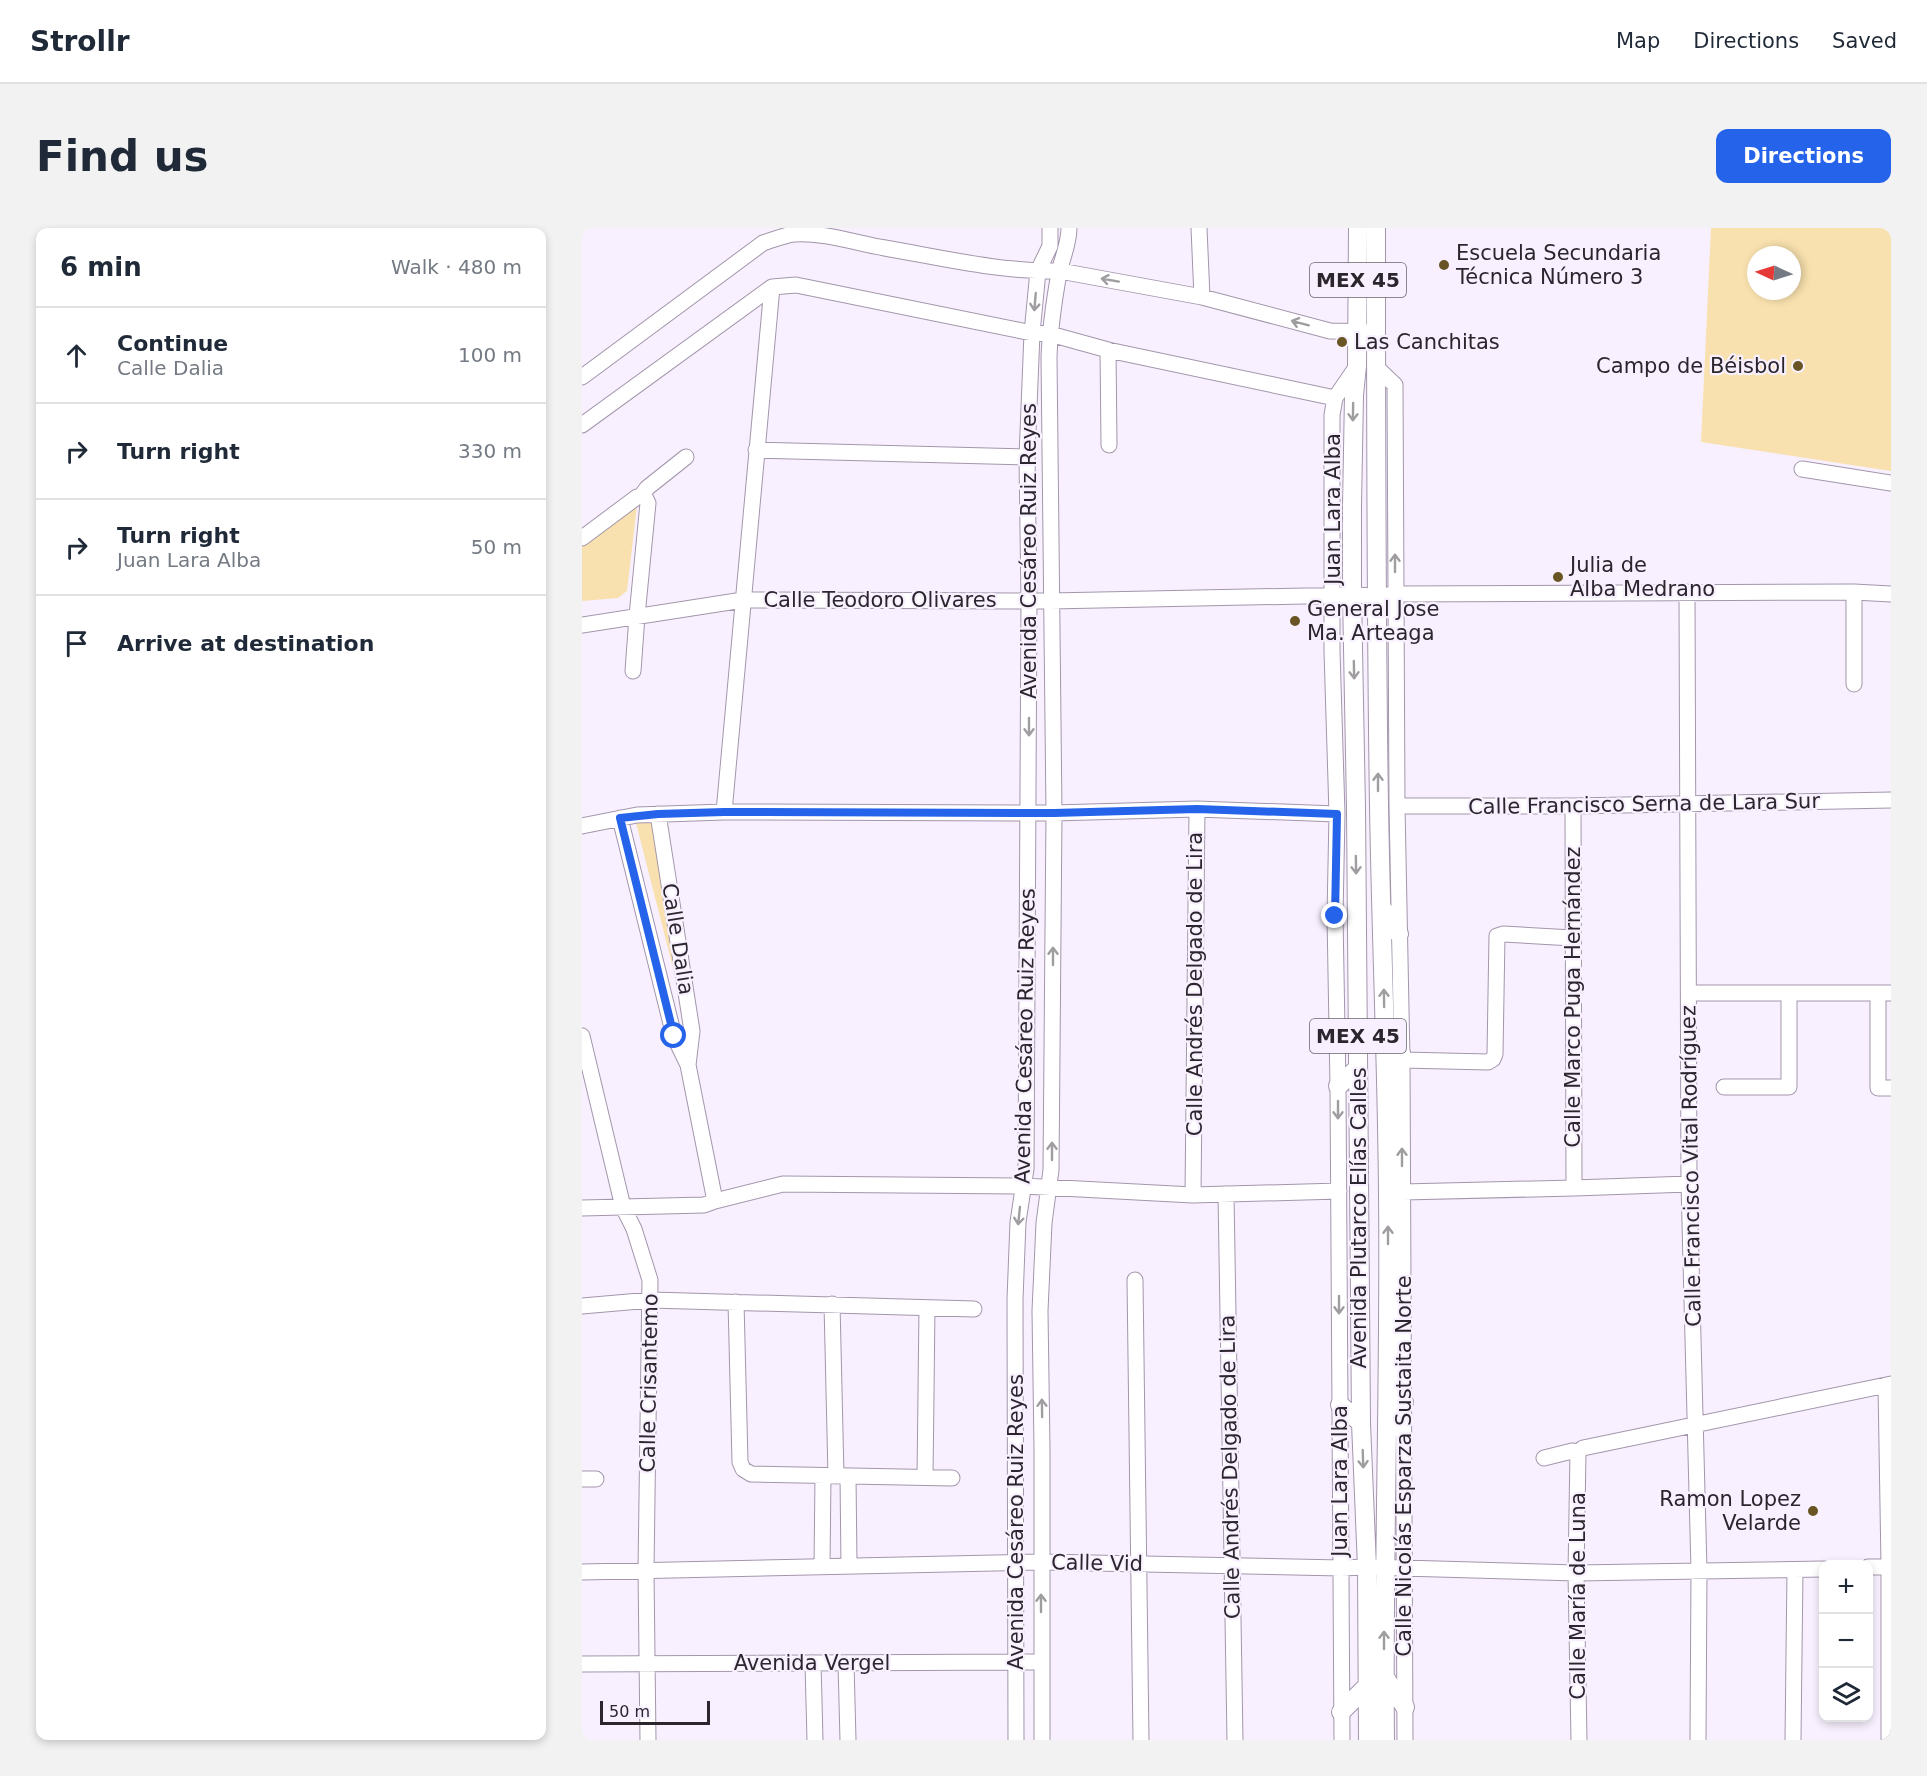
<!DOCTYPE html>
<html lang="en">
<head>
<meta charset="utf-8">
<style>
	:root { --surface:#fff; --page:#f2f2f3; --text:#1f2937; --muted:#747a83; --line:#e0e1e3; --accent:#2563eb }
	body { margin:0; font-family:"DejaVu Sans",sans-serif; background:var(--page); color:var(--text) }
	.controls { position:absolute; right:18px; bottom:18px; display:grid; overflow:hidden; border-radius:12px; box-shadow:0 3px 9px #0003 }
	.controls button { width:54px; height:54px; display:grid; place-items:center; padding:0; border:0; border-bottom:2px solid var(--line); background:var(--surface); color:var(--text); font:30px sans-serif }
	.compass { position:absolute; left:1165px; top:18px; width:54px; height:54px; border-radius:50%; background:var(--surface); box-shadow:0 3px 9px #0003; rotate:274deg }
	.scale { position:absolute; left:18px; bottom:15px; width:110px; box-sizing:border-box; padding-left:6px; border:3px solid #2b262e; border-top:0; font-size:16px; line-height:21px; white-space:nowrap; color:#2b262e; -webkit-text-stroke:4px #f8f0fe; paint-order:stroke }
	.stop { position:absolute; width:18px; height:18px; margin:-14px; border:4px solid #2563eb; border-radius:50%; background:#fff }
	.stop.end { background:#2563eb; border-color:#fff; box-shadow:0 2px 6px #0008 }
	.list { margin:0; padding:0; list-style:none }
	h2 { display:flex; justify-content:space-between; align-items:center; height:78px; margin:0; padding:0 24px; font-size:26px }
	h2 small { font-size:20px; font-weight:400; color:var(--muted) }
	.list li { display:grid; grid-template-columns:39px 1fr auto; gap:18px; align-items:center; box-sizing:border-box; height:96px; padding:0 24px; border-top:2px solid var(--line) }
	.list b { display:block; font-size:22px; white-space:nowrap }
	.list p { margin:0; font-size:20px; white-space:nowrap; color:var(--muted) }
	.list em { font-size:20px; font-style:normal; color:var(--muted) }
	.icon { flex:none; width:33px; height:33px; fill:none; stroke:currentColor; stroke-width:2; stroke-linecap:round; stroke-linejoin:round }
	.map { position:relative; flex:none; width:1309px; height:1512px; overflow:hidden; border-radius:12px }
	header { display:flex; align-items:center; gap:36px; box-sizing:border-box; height:84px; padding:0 30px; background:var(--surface); border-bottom:2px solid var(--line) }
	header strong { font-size:28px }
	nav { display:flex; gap:33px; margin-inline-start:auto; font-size:21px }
	.intro { display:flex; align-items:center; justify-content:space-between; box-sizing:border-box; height:144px; padding:0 36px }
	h1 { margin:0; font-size:42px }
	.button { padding:15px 27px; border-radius:12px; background:var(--accent); color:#fff; font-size:21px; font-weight:700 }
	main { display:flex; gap:36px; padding:0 36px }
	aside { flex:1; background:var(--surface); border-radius:12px; box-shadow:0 3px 9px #0003 }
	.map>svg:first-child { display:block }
</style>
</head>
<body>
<header>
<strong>Strollr</strong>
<nav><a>Map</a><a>Directions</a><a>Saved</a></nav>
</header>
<div class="intro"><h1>Find us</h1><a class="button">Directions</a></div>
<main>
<aside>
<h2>6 min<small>Walk · 480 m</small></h2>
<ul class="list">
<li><svg class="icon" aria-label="ahead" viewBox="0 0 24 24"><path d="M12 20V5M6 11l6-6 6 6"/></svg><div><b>Continue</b><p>Calle Dalia</p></div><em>100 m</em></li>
<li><svg class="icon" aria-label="right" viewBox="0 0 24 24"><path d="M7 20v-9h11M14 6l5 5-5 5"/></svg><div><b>Turn right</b></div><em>330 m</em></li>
<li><svg class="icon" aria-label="right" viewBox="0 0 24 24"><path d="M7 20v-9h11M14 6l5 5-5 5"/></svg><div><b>Turn right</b><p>Juan Lara Alba</p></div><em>50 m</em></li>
<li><svg class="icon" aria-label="arrive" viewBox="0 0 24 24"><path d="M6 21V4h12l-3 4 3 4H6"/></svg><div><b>Arrive at destination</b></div></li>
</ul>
</aside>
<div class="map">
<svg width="1309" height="1512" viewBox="0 0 1309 1512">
	<rect width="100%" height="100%" fill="#f8f0fe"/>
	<path fill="#f8e1ae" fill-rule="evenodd" d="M 1129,0 L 1309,0 L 1309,243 L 1119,214 ZM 1174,27 L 1210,27 L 1210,63 L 1174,63 Z
		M 55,278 L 45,363 L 36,370 L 0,373 L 0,318 Z
		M 73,588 L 104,791 L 53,591 Z"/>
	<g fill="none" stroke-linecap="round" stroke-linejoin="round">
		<defs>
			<path id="minor" d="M 617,0 L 620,69
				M 526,122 L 527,217
				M 793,138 L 813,157 L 815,578 L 820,832 L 823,1512
				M 0,149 L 181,15 C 191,12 202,7 212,6 C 242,4 274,15 303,20 C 361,30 419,44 478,43 L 620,69 L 748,103 L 794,104
				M 0,197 L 190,59 L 214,57 L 450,105 L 468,106 L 526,122 L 753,170
				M 174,222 L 445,229
				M 1220,241 L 1309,255
				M 0,310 L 55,269 L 59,268 L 65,260 L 104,229
				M 1105,364 L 1107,956 L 1117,1342 L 1116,1512
				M 0,397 L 161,372 L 468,373 L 770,367 L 796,368 L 814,366 L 1272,364 L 1309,366
				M 51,443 L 55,388 L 66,275 L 63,269 L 59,268
				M 1272,456 L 1272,364
				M 815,578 L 991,578 L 1309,572
				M 991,578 L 992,960
				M 142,584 L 190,59
				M 76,586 L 110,803 L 106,837
				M 38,590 L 92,808 L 106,837 L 133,973
				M 0,598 L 55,587 L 142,584 L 472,585 L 615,581 L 755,586
				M 1107,765 L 1309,765
				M 1296,765 L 1296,860 L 1309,860
				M 0,808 L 41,979 L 52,1001 L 68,1052 L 64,1343 L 66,1512
				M 820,832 L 906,834 L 911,831 L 913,826 L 915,708 L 921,706 L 991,710
				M 1142,859 L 1207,859 L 1207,766
				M 821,964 L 992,960 L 1107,956
				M 644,966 L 653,1512
				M 611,967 L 615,581
				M 0,980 L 122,977 L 133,973 L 201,956 L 441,958 L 611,967 L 757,963
				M 553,1052 L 559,1512
				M 154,1074 L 158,1234 L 161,1241 L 169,1246 L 370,1250
				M 250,1076 L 254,1248
				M 0,1078 L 69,1072 L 392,1081
				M 1304,1157 L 1307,1338 L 1307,1512
				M 996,1224 L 1001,1220 L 1309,1156
				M 996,1224 L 994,1345 L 997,1512
				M 962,1230 L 990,1223 L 996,1224
				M 266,1248 L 267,1337
				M 343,1249 L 345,1080
				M 0,1251 L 14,1251
				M 240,1338 L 241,1248
				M 1286,1339 L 1309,1339
				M 0,1344 L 459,1334 L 759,1340 L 785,1339 L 994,1345 L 1242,1341
				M 231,1435 L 233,1512
				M 264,1435 L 266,1512
				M 0,1436 L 459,1434
				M 434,1512 L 433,1071 L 436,994 L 444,941 L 447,372 L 445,229 L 450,105 L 456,43 L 468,18 L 468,0
				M 460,1512 L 460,1221 L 458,1083 L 462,995 L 469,942 L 472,585 L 467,129 C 468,101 472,73 477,45 C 480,30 487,16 487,0
				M 760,1512 L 756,858 L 753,688 L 755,586 L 750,423 L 750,187 L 753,170 L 775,138
				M 1211,1512 L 1213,1342"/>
			<path id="major" d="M 776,0 L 775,138 L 772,167 L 770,278 L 770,367 L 774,580 L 779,1195 L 785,1339 L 786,1512
				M 794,0 C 794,192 794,385 797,577 C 799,707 805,836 806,965 C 808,1147 801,1330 803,1512
				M 800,680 L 817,706
				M 804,848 L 819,825
				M 756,858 L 776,840
				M 758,1177 L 779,1195
				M 807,1203 L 822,1174
				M 802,1448 L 823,1479
				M 759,1484 L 785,1458"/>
		</defs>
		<use href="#minor" stroke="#a396ac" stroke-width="17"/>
		<use href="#major" stroke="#a396ac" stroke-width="20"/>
		<use href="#minor" stroke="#fff" stroke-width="15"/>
		<use href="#major" stroke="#fff" stroke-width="18"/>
	</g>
	<defs><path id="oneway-shaft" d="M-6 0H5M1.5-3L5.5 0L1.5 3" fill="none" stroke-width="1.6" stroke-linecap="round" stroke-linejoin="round" transform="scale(1.5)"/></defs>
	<g stroke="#a09da1">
		<use href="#oneway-shaft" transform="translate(528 52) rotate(-170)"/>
		<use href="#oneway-shaft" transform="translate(453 74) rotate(95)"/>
		<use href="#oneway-shaft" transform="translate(718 95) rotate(-165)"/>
		<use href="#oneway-shaft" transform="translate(771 184) rotate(91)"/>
		<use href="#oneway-shaft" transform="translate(813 335) rotate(-90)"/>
		<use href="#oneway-shaft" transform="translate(772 442) rotate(89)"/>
		<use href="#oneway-shaft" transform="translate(447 499) rotate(90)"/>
		<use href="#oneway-shaft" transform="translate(796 554) rotate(-90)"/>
		<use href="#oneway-shaft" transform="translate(774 637) rotate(89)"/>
		<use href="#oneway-shaft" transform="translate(471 728) rotate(-90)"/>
		<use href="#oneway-shaft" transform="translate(802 770) rotate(-91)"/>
		<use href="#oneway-shaft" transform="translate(756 882) rotate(90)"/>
		<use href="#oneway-shaft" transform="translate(470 923) rotate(-90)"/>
		<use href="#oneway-shaft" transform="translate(820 929) rotate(-90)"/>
		<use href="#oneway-shaft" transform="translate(437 988) rotate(96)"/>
		<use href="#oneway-shaft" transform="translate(806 1007) rotate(-90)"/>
		<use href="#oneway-shaft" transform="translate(757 1077) rotate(90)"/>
		<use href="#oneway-shaft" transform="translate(460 1180) rotate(-91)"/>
		<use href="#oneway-shaft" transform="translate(781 1231) rotate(88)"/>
		<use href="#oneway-shaft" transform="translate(459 1375) rotate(-90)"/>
		<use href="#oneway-shaft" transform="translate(802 1412) rotate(-90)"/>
	</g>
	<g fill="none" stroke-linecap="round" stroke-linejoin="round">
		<path stroke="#2563eb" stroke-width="8" d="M 92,808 L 38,590 L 76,586 L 142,584 L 472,585 L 615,581 L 755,586 L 753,688"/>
	</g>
	<g fill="#695423" stroke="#f8f0fe" stroke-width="2">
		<circle cx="862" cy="37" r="6"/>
		<circle cx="760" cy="114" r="6"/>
		<circle cx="1216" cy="138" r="6"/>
		<circle cx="976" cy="349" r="6"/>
		<circle cx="713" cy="393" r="6"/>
		<circle cx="1231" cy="1283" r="6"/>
	</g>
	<g text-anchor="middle" stroke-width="4.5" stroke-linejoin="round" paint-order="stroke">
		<g fill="#f8f0fe" stroke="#68636c" stroke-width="1.5">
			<rect x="728" y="35" width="96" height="34" rx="4.5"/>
			<rect x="728" y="791" width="96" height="34" rx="4.5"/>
		</g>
		<g font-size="20" font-weight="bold" fill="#2b262e">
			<text x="776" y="59">MEX 45</text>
			<text x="776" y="815">MEX 45</text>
		</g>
		<g font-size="21" fill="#2b262e" stroke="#f8f0fe" text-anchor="start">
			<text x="874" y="32">Escuela Secundaria<tspan x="874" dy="24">Técnica Número 3</tspan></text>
			<text x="772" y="121">Las Canchitas</text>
			<text x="1204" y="145" text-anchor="end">Campo de Béisbol</text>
			<text x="988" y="344">Julia de<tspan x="988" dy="24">Alba Medrano</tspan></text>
			<text x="725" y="388">General Jose<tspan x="725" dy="24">Ma. Arteaga</tspan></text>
			<text x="1219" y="1278" text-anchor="end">Ramon Lopez<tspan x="1219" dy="24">Velarde</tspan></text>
		</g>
		<g font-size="21" fill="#2b262e" stroke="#f8f0fe">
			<text transform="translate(751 281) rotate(-90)" y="7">Juan Lara Alba</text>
			<text transform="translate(447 323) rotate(-90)" y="7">Avenida Cesáreo Ruiz Reyes</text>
			<text x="298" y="379">Calle Teodoro Olivares</text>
			<text transform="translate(1062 576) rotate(-1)" y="7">Calle Francisco Serna de Lara Sur</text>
			<text transform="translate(96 711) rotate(81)" y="7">Calle Dalia</text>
			<text transform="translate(613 756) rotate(-90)" y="7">Calle Andrés Delgado de Lira</text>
			<text transform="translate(991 769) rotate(-90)" y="7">Calle Marco Puga Hernández</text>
			<text transform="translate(443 808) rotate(-89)" y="7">Avenida Cesáreo Ruiz Reyes</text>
			<text transform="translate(1109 938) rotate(-91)" y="7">Calle Francisco Vital Rodríguez</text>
			<text transform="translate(777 990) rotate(-90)" y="7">Avenida Plutarco Elías Calles</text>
			<text transform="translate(67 1155) rotate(-89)" y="7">Calle Crisantemo</text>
			<text transform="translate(822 1238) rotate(-90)" y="7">Calle Nicolás Esparza Sustaita Norte</text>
			<text transform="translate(648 1239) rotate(-91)" y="7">Calle Andrés Delgado de Lira</text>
			<text transform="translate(758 1253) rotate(-90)" y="7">Juan Lara Alba</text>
			<text transform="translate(434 1294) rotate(-90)" y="7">Avenida Cesáreo Ruiz Reyes</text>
			<text transform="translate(515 1335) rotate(1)" y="7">Calle Vid</text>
			<text transform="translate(996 1368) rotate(-90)" y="7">Calle María de Luna</text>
			<text x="230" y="1442">Avenida Vergel</text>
		</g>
	</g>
</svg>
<div class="controls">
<button>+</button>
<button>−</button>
<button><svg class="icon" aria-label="layers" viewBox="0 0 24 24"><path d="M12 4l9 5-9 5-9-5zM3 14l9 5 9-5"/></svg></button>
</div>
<svg class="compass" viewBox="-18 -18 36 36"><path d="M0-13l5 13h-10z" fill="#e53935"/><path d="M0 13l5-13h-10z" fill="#747a83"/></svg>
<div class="scale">50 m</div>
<div class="stop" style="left:92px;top:808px"></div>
<div class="stop end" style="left:753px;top:688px"></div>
</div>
</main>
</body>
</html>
